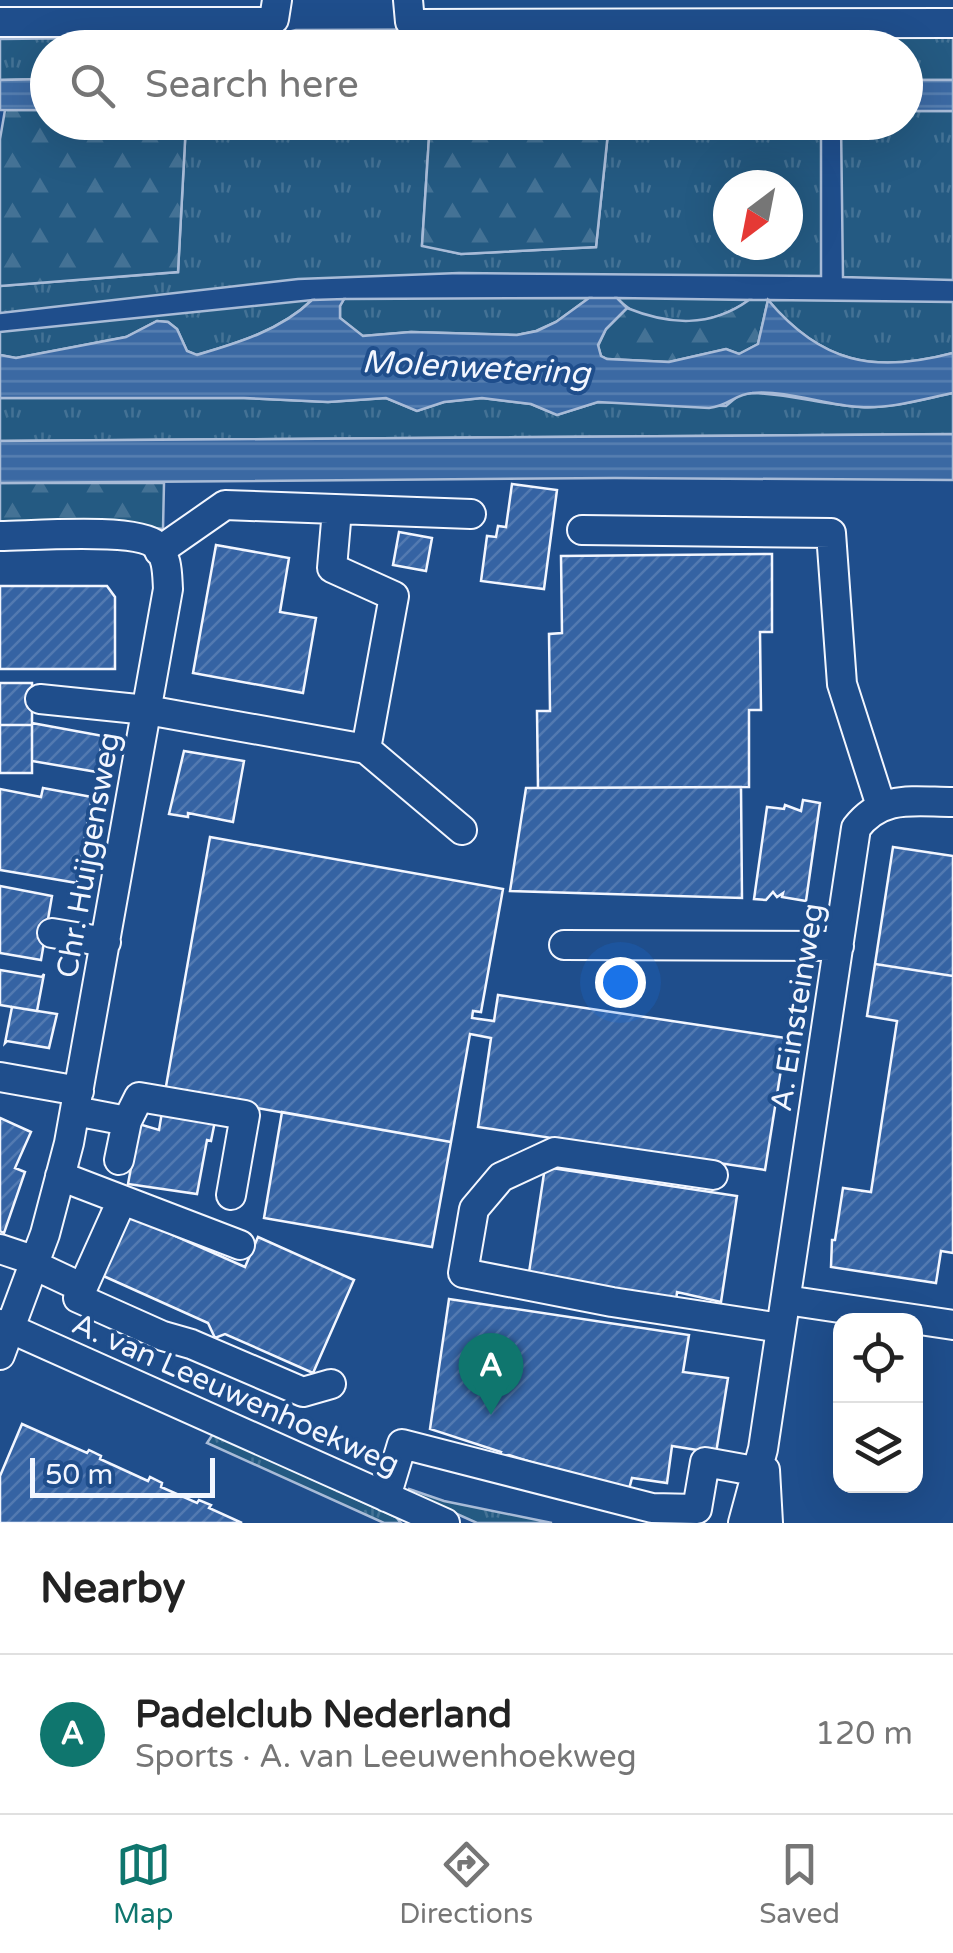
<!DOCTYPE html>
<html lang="en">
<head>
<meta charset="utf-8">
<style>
	:root { --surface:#fff; --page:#f2f2f2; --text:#222; --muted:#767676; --line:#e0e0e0; --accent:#0f766e }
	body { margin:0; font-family:"Varela Round",sans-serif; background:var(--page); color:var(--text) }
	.controls { position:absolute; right:30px; bottom:30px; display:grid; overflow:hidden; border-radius:20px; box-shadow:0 10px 40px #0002 }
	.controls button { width:90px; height:90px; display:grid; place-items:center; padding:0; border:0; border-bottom:2px solid var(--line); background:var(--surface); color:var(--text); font:50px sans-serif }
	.compass { position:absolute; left:713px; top:170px; width:90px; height:90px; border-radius:50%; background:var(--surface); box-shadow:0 10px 40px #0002; rotate:212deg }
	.scale { position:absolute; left:30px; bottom:25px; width:185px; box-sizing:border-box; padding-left:10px; border:5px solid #f2f6ff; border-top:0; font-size:28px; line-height:35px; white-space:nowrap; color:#f2f6ff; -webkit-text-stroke:8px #1f4e8c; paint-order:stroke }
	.you { position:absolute; left:620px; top:982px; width:35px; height:35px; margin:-25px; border:8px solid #fff; border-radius:50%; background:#1a73e8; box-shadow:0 0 0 15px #1a73e833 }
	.badge { display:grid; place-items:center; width:65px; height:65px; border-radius:50%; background:var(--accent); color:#fff; font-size:32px; font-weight:700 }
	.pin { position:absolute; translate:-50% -82px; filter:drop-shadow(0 2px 5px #0008) }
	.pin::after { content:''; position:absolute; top:52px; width:35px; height:30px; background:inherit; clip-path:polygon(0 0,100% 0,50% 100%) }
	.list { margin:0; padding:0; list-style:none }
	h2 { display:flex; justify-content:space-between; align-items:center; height:130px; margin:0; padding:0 40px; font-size:42px }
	h2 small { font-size:32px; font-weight:400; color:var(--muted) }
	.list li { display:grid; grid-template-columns:65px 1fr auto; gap:30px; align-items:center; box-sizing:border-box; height:160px; padding:0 40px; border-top:2px solid var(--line) }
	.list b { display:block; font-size:38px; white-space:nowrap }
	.list p { margin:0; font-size:32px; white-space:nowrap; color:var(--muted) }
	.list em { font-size:32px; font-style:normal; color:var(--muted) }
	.icon { flex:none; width:55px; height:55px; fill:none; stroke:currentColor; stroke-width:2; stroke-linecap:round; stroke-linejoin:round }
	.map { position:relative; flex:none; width:953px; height:1523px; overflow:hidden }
	.search { position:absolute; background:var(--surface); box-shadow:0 10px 40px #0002; left:30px; right:30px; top:30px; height:110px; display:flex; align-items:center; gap:25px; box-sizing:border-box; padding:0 35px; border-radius:55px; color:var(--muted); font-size:38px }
	.sheet { height:290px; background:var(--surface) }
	nav { display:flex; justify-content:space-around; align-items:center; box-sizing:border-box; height:140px; border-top:2px solid var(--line); background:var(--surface); font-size:28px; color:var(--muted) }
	nav a { display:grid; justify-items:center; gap:5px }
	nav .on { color:var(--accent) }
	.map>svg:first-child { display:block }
</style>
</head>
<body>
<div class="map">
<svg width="953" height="1523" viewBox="0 0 953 1523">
	<defs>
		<pattern id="grass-tufts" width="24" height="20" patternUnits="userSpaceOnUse" patternTransform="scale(2.5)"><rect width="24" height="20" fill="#245a82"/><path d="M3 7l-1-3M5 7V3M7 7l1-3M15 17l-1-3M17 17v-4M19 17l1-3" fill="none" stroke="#447295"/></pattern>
		<pattern id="forest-firs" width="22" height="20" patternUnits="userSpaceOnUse" patternTransform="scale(2.5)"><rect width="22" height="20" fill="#245a82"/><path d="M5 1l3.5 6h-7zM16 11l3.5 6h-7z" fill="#447295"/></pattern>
		<pattern id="water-rules" width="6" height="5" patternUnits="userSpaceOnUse" patternTransform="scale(2.5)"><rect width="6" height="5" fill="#3b69a3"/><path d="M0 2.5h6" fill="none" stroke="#587fb1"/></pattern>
		<pattern id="building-hatch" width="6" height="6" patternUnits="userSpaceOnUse" patternTransform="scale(2.5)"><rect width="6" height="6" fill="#3563a3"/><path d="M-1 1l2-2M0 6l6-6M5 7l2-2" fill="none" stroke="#537ab1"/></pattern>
	</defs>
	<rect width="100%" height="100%" fill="#1f4e8c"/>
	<path fill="url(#grass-tufts)" stroke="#a8bbd7" stroke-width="2.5" fill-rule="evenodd" d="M 821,28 L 821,47 L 48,48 L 47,79 L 0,80 L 0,39 L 272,36 L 296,30 Z
		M 841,31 L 953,31 L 953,80 L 906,80 L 906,48 L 841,47 Z
		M 906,111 L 953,111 L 953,280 L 843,277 L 841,123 L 906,122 Z
		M 186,123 L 430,123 L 422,245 L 461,254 L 596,247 L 609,123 L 821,123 L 821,276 L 459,273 L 298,279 L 0,313 L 0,286 L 178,272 ZM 728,185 L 788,185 L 788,245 L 728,245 Z
		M 589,298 L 556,322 L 536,331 L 517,335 L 411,332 L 362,336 L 340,318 L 340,306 L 344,299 Z
		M 617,298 L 749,300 C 712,327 651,334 617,298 Z
		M 312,300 C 281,330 238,343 196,355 L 187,351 L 177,329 L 168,322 L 157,321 L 126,337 L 16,358 L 0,355 L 0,332 Z
		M 768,300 L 953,302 L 953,353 C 874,374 821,363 768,300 Z
		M 753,393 C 790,394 824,405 861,407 C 891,409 924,399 953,393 L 953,434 L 0,441 L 0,398 L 244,398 L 328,402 L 386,398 L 417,411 L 444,402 L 482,398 L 531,404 L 557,415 L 598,402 L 726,406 L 739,395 Z
		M 213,1434 L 396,1517 L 401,1523 L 384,1523 L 207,1443 Z
		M 409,1489 L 444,1501 L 552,1523 L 477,1523 L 408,1492 Z"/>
	<path fill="url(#forest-firs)" stroke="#a8bbd7" stroke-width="2.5" d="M 5,110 L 47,110 L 48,122 L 186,123 L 178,272 L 0,286 L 0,139 Z
		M 430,122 L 609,123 L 596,247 L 461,254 L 422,246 Z
		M 749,300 L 768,300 L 758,344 L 739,354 L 726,349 L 669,362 L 607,359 L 601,356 L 598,346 L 606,329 L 627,308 C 669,325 710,328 749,300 Z
		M 0,483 L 164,483 L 163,529 L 101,522 L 0,525 Z"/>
	<path fill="url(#water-rules)" stroke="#a8bbd7" stroke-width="2.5" d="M 47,79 L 47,110 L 0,110 L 0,80 Z
		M 906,80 L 953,80 L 953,111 L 906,111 Z
		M 589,298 L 617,298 L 627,308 L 606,329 L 598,345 L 601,356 L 607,359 L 669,362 L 726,349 L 739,354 L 758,344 L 768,300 C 821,363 874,374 953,353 L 953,393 C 923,399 890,409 860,407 C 824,405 789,390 752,393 C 735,394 729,406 709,408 L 598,402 L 557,415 L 531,404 L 482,398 L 444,402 L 417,411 L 386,398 L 328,402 L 244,398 L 0,398 L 0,355 L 16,358 L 126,337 L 157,321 L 168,322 L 177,329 L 187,351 L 197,355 C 238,343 281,330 312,300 L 344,299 L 340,306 L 340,318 L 363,336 L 411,332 L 517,335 L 537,331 L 556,322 Z
		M 953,434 L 953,480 L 615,478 L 0,483 L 0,441 Z"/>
	<path fill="url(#building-hatch)" stroke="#f2f6ff" stroke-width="2.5" d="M 512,484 L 557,490 L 544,589 L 481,581 L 487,536 L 496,537 L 498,526 L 506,527 Z
		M 399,532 L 432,538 L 426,571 L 393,565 Z
		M 216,545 L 289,558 L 280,612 L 316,618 L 303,693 L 193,673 Z
		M 772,554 L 772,632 L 760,632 L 761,710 L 749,710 L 749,787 L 538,788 L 537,711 L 550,711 L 549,634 L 562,633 L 561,556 Z
		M 0,586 L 107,586 L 115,597 L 115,669 L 0,669 Z
		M 0,683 L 32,683 L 32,725 L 0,725 Z
		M 32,723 L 103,736 L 97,772 L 32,761 Z
		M 0,725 L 32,725 L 32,773 L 0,773 Z
		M 184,751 L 244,761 L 233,822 L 188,813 L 188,817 L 169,814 Z
		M 741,787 L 742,898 L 510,891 L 526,788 Z
		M 43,788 L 92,797 L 77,883 L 0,870 L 0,789 L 41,797 Z
		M 803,800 L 820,803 L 806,901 L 782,897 L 783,893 L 777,897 L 773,892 L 766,900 L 754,899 L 767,807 L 784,809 L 785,805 L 801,811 Z
		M 210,837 L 503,889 L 481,1012 L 473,1011 L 472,1018 L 494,1021 L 498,995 L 786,1038 L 765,1170 L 478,1127 L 491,1038 L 470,1034 L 451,1142 L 165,1092 Z
		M 893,847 L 953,856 L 953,976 L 875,964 Z
		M 0,886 L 52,896 L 41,960 L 0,953 Z
		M 875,964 L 953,976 L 953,1253 L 941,1251 L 936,1283 L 831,1267 L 832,1240 L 835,1240 L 843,1188 L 871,1192 L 897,1021 L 867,1016 Z
		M 0,970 L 42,977 L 44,974 L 37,1011 L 0,1005 Z
		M 12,1007 L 57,1014 L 49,1048 L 7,1041 L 5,1043 Z
		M 162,1112 L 215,1121 L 211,1141 L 207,1140 L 197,1194 L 128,1184 L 139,1124 L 159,1130 Z
		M 282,1112 L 451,1142 L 432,1247 L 264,1218 Z
		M 0,1118 L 31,1132 L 15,1168 L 25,1172 L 4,1233 L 0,1231 Z
		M 545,1167 L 737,1196 L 721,1302 L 677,1292 L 676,1301 L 528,1279 Z
		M 126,1214 L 245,1267 L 258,1237 L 354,1280 L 313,1373 L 225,1334 L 215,1338 L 208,1323 L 99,1274 Z
		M 449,1299 L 689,1335 L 683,1372 L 728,1378 L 716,1453 L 672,1446 L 667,1483 L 632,1478 L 628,1493 L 509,1455 L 499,1456 L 501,1452 L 430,1429 Z
		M 22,1424 L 87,1453 L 89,1450 L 101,1456 L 100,1459 L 148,1481 L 150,1477 L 162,1483 L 161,1487 L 197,1503 L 199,1500 L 211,1505 L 209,1508 L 242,1523 L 0,1523 L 0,1476 Z"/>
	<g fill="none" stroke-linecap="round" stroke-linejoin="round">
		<defs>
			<path id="minor" d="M 408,0 L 410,22 L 418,24 L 953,23
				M 0,22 L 264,22 L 274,19 L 277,0
				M 582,530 L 831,533 L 842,684 L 881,806
				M 0,536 C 30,536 136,527 156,545 C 168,557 167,574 168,589 L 69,1143 L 45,1234 L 0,1355
				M 159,551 L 225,505 L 471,514
				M 40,699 L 147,710 L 366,749 L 394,596 L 332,568 L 337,510
				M 366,749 L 462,830
				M 52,933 L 106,942
				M 564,945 L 839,946
				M 0,1077 L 79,1091
				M 75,1111 L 127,1121 L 139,1097 L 245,1115 L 231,1195
				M 119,1160 L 127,1121
				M 713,1175 L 555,1152 L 501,1177 L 474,1209 L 463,1273 L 612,1302 L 781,1328
				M 60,1176 L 240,1245
				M 122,1200 L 78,1298 L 163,1336 L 191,1344 L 303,1392 L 331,1384
				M 0,1249 L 36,1261
				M 34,1265 L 83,1288
				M 786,1300 L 953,1325
				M 0,1324 L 445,1523
				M 765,1470 L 768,1523
				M 386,1497 L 402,1444 L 652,1508 L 697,1509 L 705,1462 L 765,1473
				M 743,1523 L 763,1449 L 856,828 C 882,794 914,802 953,802"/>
		</defs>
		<use href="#minor" stroke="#f2f6ff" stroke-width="32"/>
		<use href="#minor" stroke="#1f4e8c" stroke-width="28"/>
	</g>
	<g text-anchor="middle" stroke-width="8" stroke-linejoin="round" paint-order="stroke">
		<g font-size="30" fill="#f2f6ff" stroke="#1f4e8c">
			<text transform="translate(88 855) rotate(-80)" y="10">Chr. Huijgensweg</text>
			<text transform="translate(797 1007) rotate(-81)" y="10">A. Einsteinweg</text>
			<text transform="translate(236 1394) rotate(24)" y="10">A. van Leeuwenhoekweg</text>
		</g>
		<g font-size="32" font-style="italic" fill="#f2f6ff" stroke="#1f4e8c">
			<text transform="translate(476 367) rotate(3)" y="11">Molenwetering</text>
		</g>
	</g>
</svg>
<div class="controls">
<button><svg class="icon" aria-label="locate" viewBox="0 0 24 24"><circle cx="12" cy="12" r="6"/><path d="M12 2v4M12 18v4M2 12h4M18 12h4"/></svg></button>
<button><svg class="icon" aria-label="layers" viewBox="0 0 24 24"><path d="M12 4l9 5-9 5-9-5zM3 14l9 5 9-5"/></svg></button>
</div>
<svg class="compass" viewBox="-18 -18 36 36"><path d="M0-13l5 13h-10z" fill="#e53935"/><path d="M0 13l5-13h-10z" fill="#767676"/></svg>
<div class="scale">50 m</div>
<div class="you"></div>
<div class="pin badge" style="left:491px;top:1415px">A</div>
<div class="search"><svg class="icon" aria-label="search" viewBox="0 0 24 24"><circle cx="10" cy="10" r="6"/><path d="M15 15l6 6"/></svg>Search here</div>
</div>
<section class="sheet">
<h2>Nearby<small></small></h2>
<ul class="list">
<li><span class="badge">A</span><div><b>Padelclub Nederland</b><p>Sports · A. van Leeuwenhoekweg</p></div><em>120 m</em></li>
</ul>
</section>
<nav>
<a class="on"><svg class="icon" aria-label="map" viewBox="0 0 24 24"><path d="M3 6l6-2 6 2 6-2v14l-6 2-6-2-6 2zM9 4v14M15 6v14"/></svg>Map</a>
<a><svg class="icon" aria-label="directions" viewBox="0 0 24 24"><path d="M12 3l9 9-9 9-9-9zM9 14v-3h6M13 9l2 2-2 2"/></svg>Directions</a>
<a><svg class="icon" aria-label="saved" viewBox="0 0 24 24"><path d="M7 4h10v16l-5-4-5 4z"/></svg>Saved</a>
</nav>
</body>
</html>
